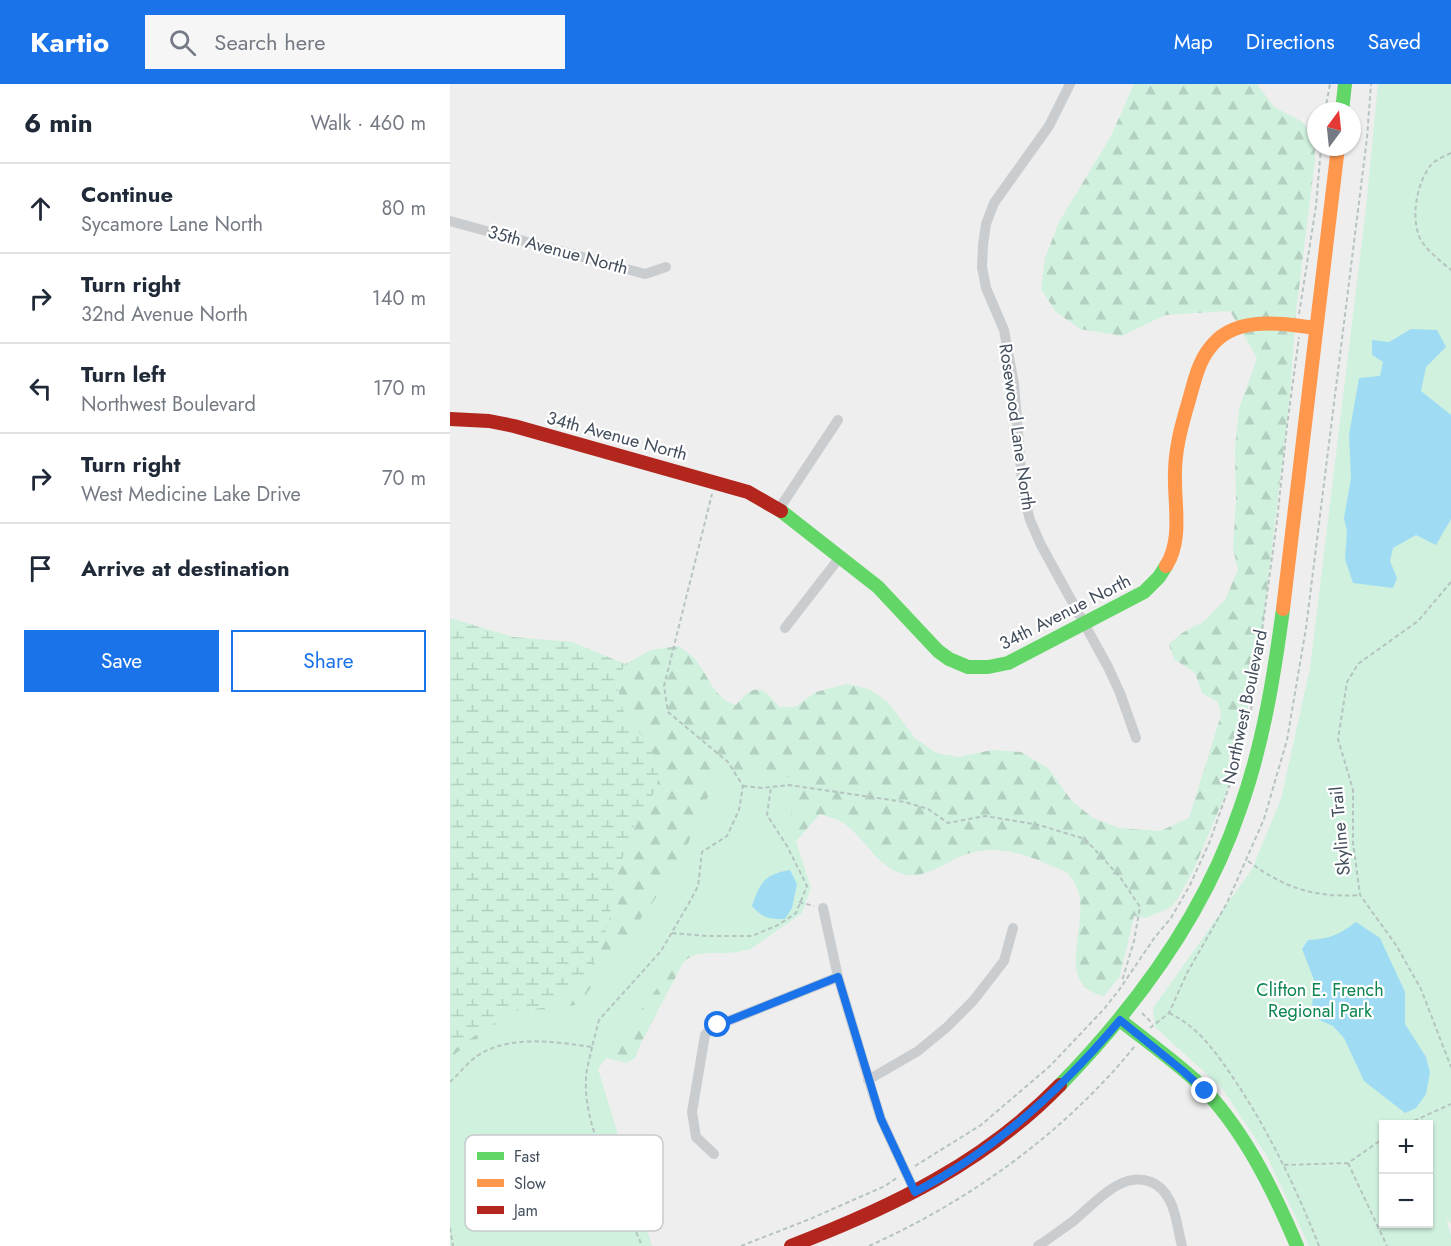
<!DOCTYPE html>
<html lang="en">
<head>
<meta charset="utf-8">
<style>
	:root { --surface:#fff; --page:#f6f6f7; --text:#1f2937; --muted:#747a83; --line:#e0e1e3; --accent:#1a73e8 }
	body { margin:0; font-family:Jost,sans-serif; background:var(--page); color:var(--text) }
	.controls { position:absolute; right:18px; bottom:18px; display:grid; overflow:hidden; border-radius:0px; box-shadow:0 2px 4px #0004 }
	.controls button { width:54px; height:54px; display:grid; place-items:center; padding:0; border:0; border-bottom:2px solid var(--line); background:var(--surface); color:var(--text); font:30px sans-serif }
	.compass { position:absolute; left:857px; top:18px; width:54px; height:54px; border-radius:50%; background:var(--surface); box-shadow:0 2px 4px #0004; rotate:15deg }
	.stop { position:absolute; width:18px; height:18px; margin:-14px; border:4px solid #1a73e8; border-radius:50%; background:#fff }
	.stop.end { background:#1a73e8; border-color:#fff; box-shadow:0 2px 6px #0008 }
	.list { margin:0; padding:0; list-style:none }
	h2 { display:flex; justify-content:space-between; align-items:center; height:78px; margin:0; padding:0 24px; font-size:26px }
	h2 small { font-size:20px; font-weight:400; color:var(--muted) }
	.list li { display:grid; grid-template-columns:39px 1fr auto; gap:18px; align-items:center; box-sizing:border-box; height:90px; padding:0 24px; border-top:2px solid var(--line) }
	.list b { display:block; font-size:22px; white-space:nowrap }
	.list p { margin:0; font-size:20px; white-space:nowrap; color:var(--muted) }
	.list em { font-size:20px; font-style:normal; color:var(--muted) }
	.actions { display:flex; gap:12px; padding:18px 24px }
	.actions a { flex:1; padding:14px 0; border:2px solid var(--accent); border-radius:0px; text-align:center; font-size:21px; color:var(--accent) }
	.actions .main { background:var(--accent); color:#fff }
	.icon { flex:none; width:33px; height:33px; fill:none; stroke:currentColor; stroke-width:2; stroke-linecap:round; stroke-linejoin:round }
	.map { position:relative; flex:none; width:1001px; height:1162px; overflow:hidden }
	header { display:flex; align-items:center; gap:36px; box-sizing:border-box; height:84px; padding:0 30px; background:var(--accent); color:#fff }
	header strong { font-size:28px }
	nav { display:flex; gap:33px; margin-inline-start:auto; font-size:21px }
	.search { width:420px; height:54px; background:var(--page); display:flex; align-items:center; gap:15px; box-sizing:border-box; padding:0 21px; border-radius:0px; color:var(--muted); font-size:22px }
	main { display:flex }
	aside { flex:1; background:var(--surface) }
	.map>svg:first-child { display:block }
</style>
</head>
<body>
<header>
<strong>Kartio</strong>
<div class="search"><svg class="icon" aria-label="search" viewBox="0 0 24 24"><circle cx="10" cy="10" r="6"/><path d="M15 15l6 6"/></svg>Search here</div>
<nav><a>Map</a><a>Directions</a><a>Saved</a></nav>
</header>
<main>
<aside>
<h2>6 min<small>Walk · 460 m</small></h2>
<ul class="list">
<li><svg class="icon" aria-label="ahead" viewBox="0 0 24 24"><path d="M12 20V5M6 11l6-6 6 6"/></svg><div><b>Continue</b><p>Sycamore Lane North</p></div><em>80 m</em></li>
<li><svg class="icon" aria-label="right" viewBox="0 0 24 24"><path d="M7 20v-9h11M14 6l5 5-5 5"/></svg><div><b>Turn right</b><p>32nd Avenue North</p></div><em>140 m</em></li>
<li><svg class="icon" aria-label="left" viewBox="0 0 24 24"><path d="M17 20v-9H6M10 6l-5 5 5 5"/></svg><div><b>Turn left</b><p>Northwest Boulevard</p></div><em>170 m</em></li>
<li><svg class="icon" aria-label="right" viewBox="0 0 24 24"><path d="M7 20v-9h11M14 6l5 5-5 5"/></svg><div><b>Turn right</b><p>West Medicine Lake Drive</p></div><em>70 m</em></li>
<li><svg class="icon" aria-label="arrive" viewBox="0 0 24 24"><path d="M6 21V4h12l-3 4 3 4H6"/></svg><div><b>Arrive at destination</b></div></li>
</ul>
<div class="actions"><a class="main">Save</a><a>Share</a></div>
</aside>
<div class="map">
<svg width="1001" height="1162" viewBox="0 0 1001 1162">
	<defs>
		<pattern id="forest-firs" width="22" height="20" patternUnits="userSpaceOnUse" patternTransform="scale(1.5)"><rect width="22" height="20" fill="#cff1de"/><path d="M5 1l3.5 6h-7zM16 11l3.5 6h-7z" fill="#b3d0c1"/></pattern>
		<pattern id="wetland-marsh" width="20" height="14" patternUnits="userSpaceOnUse" patternTransform="scale(1.5)"><rect width="20" height="14" fill="#cff1de"/><path d="M1 5h8M5 5V1M11 12h8M15 12V8" fill="none" stroke="#b3d0c1"/></pattern>
	</defs>
	<rect width="100%" height="100%" fill="#efeeee"/>
	<path fill="url(#forest-firs)" d="M 684,0 L 807,0 L 824,23 L 851,37 L 864,51 L 865,76 L 846,228 L 840,311 L 811,556 L 791,661 L 778,704 L 744,785 L 727,816 L 721,823 L 708,829 L 695,834 L 684,832 L 670,892 L 654,912 C 594,899 654,825 618,790 C 614,786 606,784 602,782 C 573,769 545,760 514,771 C 496,778 478,793 458,791 C 430,787 416,756 395,740 C 389,735 378,733 370,730 L 340,764 L 294,866 C 274,874 248,862 233,879 L 191,959 L 185,974 L 177,979 L 156,974 L 145,975 L 0,1162 L 0,968 L 44,939 L 69,926 L 102,923 L 159,836 L 167,791 L 183,744 L 207,704 L 202,666 L 173,626 L 166,598 L 175,580 L 201,566 L 229,562 C 235,567 243,572 247,578 C 260,595 265,615 286,621 C 304,599 312,601 329,623 L 345,623 L 366,608 L 397,600 L 419,605 L 438,618 L 465,654 L 486,669 L 509,673 L 542,666 L 571,668 L 598,684 L 622,717 L 643,734 L 669,744 L 710,747 L 739,734 L 771,631 L 768,618 L 752,609 L 745,589 L 724,575 L 719,560 L 732,549 L 753,538 L 775,516 L 788,486 L 783,464 L 786,418 L 785,363 L 789,325 L 807,274 L 780,227 L 715,231 L 672,252 L 630,245 L 606,228 L 591,205 L 595,174 L 609,138 L 661,52 Z"/>
	<path fill="url(#wetland-marsh)" d="M 0,534 L 63,553 L 122,558 L 175,580 L 166,598 L 173,626 L 202,666 L 209,682 L 207,704 L 183,744 L 167,791 L 159,836 L 149,870 L 126,905 L 102,923 L 69,926 L 44,939 L 0,968 Z"/>
	<path fill="#cff1de" fill-rule="evenodd" d="M 928,0 L 1001,0 L 1001,1140 L 996,1134 L 1001,1152 L 1001,1162 L 859,1162 L 817,1072 L 772,1004 L 705,943 L 703,924 L 802,785 L 831,715 L 860,584 L 916,124 ZM 934,1040 L 978,1040 L 978,1140 L 934,1140 Z
		M 267,691 L 343,693 L 341,742 L 361,804 L 352,829 L 299,866 L 233,869 L 148,985 L 202,1162 L 0,1162 L 0,978 L 6,969 L 56,936 L 129,920 L 228,783 Z"/>
	<path fill="#9fdcf4" d="M 961,245 L 987,246 L 996,263 L 976,283 L 971,307 L 1001,331 L 1001,435 L 986,461 L 966,451 L 943,464 L 940,477 L 947,494 L 943,504 L 903,499 L 895,475 L 897,448 L 894,434 L 901,394 L 899,351 L 909,294 L 930,292 L 933,278 L 922,271 L 922,256 L 939,258 Z
		M 340,786 L 347,800 L 342,824 L 335,835 C 320,835 312,834 302,822 C 310,799 314,790 340,786 Z
		M 906,838 L 930,854 L 955,908 L 955,940 L 976,973 L 980,988 L 976,1010 L 966,1024 L 955,1029 L 914,997 L 894,954 L 883,942 L 865,934 L 862,924 L 864,896 L 852,865 L 858,856 C 880,855 888,851 906,838 Z"/>
	<g fill="none" stroke-linecap="round" stroke-linejoin="round">
		<path stroke="#b5c4c1" stroke-width="2" stroke-dasharray="4.5 3" stroke-linecap="butt" d="M 875,27 L 880,0
			M 1001,69 C 995,72 985,76 981,81 C 967,98 961,131 969,152 C 974,165 991,177 1001,186
			M 849,230 L 866,122 L 871,63
			M 1001,498 L 968,537 L 908,580 L 897,598 L 888,655 L 903,706 L 903,759 L 910,811 L 946,861 L 971,905 L 1001,983
			M 800,634 L 827,437 L 837,342 L 849,253
			M 293,702 L 312,704 L 339,701 L 455,718 L 478,725 L 498,739 L 535,732 L 589,741 L 635,755 L 670,793 L 690,823 L 684,857 L 672,897
			M 798,777 C 834,804 865,814 910,811
			M 349,818 L 364,822
			M 222,849 L 257,852 L 302,852 L 328,841 L 346,829 L 357,802 L 337,762 L 317,731 L 321,703
			M 692,929 L 703,940
			M 719,929 C 751,944 769,973 788,1001 C 821,1052 847,1106 869,1162
			M 700,944 L 719,929 L 737,889 L 777,819 L 814,735 L 837,656 L 856,544 L 917,54 L 921,0
			M 142,963 C 140,974 136,985 136,995 C 133,1048 173,1113 192,1162
			M 0,998 C 9,990 17,979 27,972 C 60,950 106,958 142,963 L 149,936 L 211,867 L 239,819 L 248,802 L 252,768 L 277,752 L 289,726 L 293,702 L 278,678 L 218,628 L 214,602 L 262,410
			M 957,1040 L 1001,1020
			M 898,1079 L 937,1162
			M 834,1081 L 898,1079 L 934,1054
			M 465,1082 L 531,1041 L 600,982 L 654,925 L 669,906 L 705,853 L 721,834 L 740,801 L 760,757 L 794,660
			M 0,1144 L 3,1162
			M 291,1162 L 360,1135 L 435,1102 L 448,1093
			M 419,1162 C 521,1116 614,1049 685,962"/>
		<path stroke="#cacdd0" stroke-width="10" d="M 620,0 L 599,42 L 544,119 L 536,140 L 533,161 L 532,183 L 536,204 L 554,246 L 564,300 L 573,409 L 580,436 L 591,461 L 658,583 L 670,609 L 686,654
			M 0,137 L 195,190 L 216,183
			M 329,425 L 388,336
			M 335,544 L 390,473
			M 373,824 L 388,893 L 423,1010 L 431,1035 L 465,1108
			M 418,996 L 468,967 L 497,943 L 523,917 L 554,877 L 563,844
			M 264,1070 L 246,1053 L 242,1028 L 255,951 L 261,944 L 268,941 L 388,893
			M 588,1162 C 600,1154 611,1146 622,1138 C 644,1121 670,1086 701,1098 C 709,1101 716,1109 720,1117 C 727,1131 728,1147 732,1162"/>
		<path stroke="#63d668" stroke-width="14" d="M 892,27 L 895,0
			M 331,427 L 428,503 L 488,567 L 499,575 L 518,583 L 538,583 L 558,579 L 694,508 L 709,493 L 716,482
			M 670,936 C 695,956 722,975 746,997 C 792,1042 822,1103 847,1162
			M 610,1001 C 686,923 755,829 790,725 C 813,661 824,592 833,525"/>
		<path stroke="#ff974d" stroke-width="14" d="M 716,482 C 732,457 725,424 725,397 C 724,368 731,343 739,316 C 744,299 748,279 759,265 C 783,231 829,239 865,244
			M 833,525 L 888,63"/>
		<path stroke="#b3261e" stroke-width="14" d="M 0,335 L 39,337 L 64,342 L 298,408 L 331,427
			M 341,1162 C 442,1123 534,1079 610,1001"/>
	</g>
	<g fill="none" stroke-linecap="round" stroke-linejoin="round">
		<path stroke="#1a73e8" stroke-width="8" d="M 268,941 L 388,893 L 431,1035 L 465,1108 C 544,1067 613,1004 670,936 L 733,987 L 755,1007"/>
	</g>
	<g text-anchor="middle" stroke-width="4.5" stroke-linejoin="round" paint-order="stroke">
		<g font-size="18" fill="#434f5d" stroke="#fff">
			<text transform="translate(108 166) rotate(15)" y="6">35th Avenue North</text>
			<text transform="translate(567 343) rotate(82)" y="6">Rosewood Lane North</text>
			<text transform="translate(167 352) rotate(15)" y="6">34th Avenue North</text>
			<text transform="translate(615 528) rotate(-27)" y="6">34th Avenue North</text>
			<text transform="translate(795 623) rotate(-78)" y="6">Northwest Boulevard</text>
			<text transform="translate(890 747) rotate(-95)" y="6">Skyline Trail</text>
		</g>
		<g font-size="18" fill="#0c8651" stroke="#fff">
			<text x="870" y="912">Clifton E. French<tspan x="870" dy="21">Regional Park</tspan></text>
		</g>
	</g>
	<rect x="15" y="1051" width="198" height="96" rx="9" fill="#fff" stroke="#c7cace" stroke-width="1.5"/>
	<rect x="27" y="1068" width="27" height="8" fill="#63d668"/>
	<rect x="27" y="1095" width="27" height="8" fill="#ff974d"/>
	<rect x="27" y="1122" width="27" height="8" fill="#b3261e"/>
	<g font-size="16" fill="#434f5d">
		<text x="64" y="1078">Fast</text>
		<text x="64" y="1105">Slow</text>
		<text x="64" y="1132">Jam</text>
	</g>
</svg>
<div class="controls">
<button>+</button>
<button>−</button>
</div>
<svg class="compass" viewBox="-18 -18 36 36"><path d="M0-13l5 13h-10z" fill="#e53935"/><path d="M0 13l5-13h-10z" fill="#747a83"/></svg>
<div class="stop" style="left:268px;top:941px"></div>
<div class="stop end" style="left:755px;top:1007px"></div>
</div>
</main>
</body>
</html>
